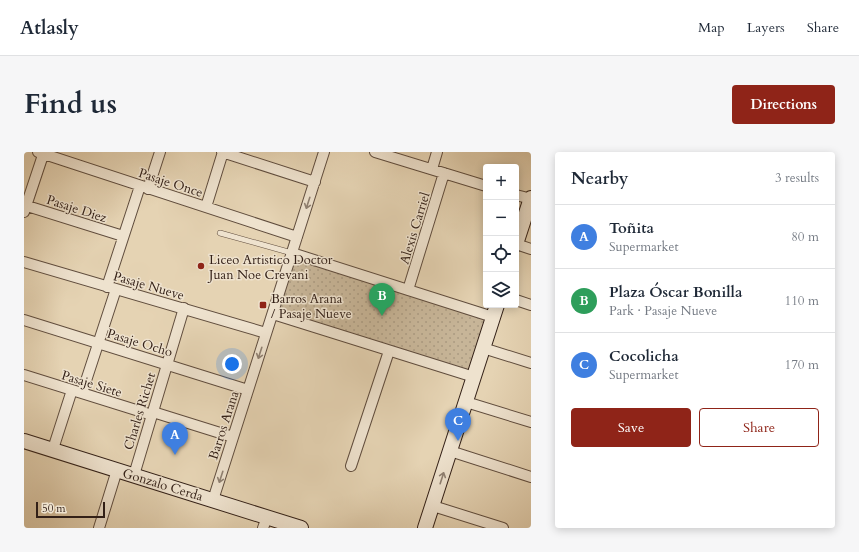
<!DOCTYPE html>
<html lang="en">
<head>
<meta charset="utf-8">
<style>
	:root { --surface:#fff; --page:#f6f6f7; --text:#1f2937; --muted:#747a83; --line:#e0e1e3; --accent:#8f2418 }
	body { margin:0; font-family:Cardo,serif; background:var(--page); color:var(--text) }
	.controls { position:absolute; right:12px; top:12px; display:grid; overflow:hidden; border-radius:4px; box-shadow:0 2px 10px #0003 }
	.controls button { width:36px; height:36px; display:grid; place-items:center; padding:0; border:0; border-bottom:1px solid var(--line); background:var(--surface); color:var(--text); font:20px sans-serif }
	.scale { position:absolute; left:12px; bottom:10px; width:69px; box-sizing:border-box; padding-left:4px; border:2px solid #332017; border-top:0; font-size:11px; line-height:14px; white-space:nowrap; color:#332017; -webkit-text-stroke:3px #eee2ce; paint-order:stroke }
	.you { position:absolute; left:208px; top:212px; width:14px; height:14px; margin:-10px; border:3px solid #fff; border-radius:50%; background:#1a73e8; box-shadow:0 0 0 6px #1a73e833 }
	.badge { display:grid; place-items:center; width:26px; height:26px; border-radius:50%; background:var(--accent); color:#fff; font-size:13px; font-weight:700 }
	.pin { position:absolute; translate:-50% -33px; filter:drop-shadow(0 1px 2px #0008) }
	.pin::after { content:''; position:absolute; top:21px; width:14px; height:12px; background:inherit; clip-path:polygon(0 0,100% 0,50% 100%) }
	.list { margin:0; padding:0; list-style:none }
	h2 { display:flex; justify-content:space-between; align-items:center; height:52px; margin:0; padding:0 16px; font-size:17px }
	h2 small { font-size:13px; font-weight:400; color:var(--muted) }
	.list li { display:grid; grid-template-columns:26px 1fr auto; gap:12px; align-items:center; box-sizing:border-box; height:64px; padding:0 16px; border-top:1px solid var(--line) }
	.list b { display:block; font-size:15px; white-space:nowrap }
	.list p { margin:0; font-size:13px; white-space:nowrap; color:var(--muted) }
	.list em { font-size:13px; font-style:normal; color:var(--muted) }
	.actions { display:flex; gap:8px; padding:12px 16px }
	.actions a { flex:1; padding:9px 0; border:1px solid var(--accent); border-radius:4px; text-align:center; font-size:14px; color:var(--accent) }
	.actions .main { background:var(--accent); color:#fff }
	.icon { flex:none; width:22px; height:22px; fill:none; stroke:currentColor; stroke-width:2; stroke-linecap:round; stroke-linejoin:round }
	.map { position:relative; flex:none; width:507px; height:376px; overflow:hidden; border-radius:4px }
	header { display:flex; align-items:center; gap:24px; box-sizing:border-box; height:56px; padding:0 20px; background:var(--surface); border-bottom:1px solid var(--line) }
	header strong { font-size:19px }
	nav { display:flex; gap:22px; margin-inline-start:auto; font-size:14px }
	.intro { display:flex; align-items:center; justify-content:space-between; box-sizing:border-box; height:96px; padding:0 24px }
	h1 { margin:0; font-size:28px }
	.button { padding:10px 18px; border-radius:4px; background:var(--accent); color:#fff; font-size:14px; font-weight:700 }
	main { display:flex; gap:24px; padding:0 24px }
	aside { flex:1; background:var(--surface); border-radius:4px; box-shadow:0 2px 10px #0003 }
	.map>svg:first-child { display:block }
</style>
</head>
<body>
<header>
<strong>Atlasly</strong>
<nav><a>Map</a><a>Layers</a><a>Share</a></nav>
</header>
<div class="intro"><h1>Find us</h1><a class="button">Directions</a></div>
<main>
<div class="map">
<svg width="507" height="376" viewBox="0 0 507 376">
	<defs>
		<pattern id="park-dots" width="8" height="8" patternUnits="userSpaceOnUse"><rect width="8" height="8" fill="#c7b598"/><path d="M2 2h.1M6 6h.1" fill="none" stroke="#ab9b82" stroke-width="1.8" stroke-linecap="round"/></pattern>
	</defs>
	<rect width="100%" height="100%" fill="#e5d3b3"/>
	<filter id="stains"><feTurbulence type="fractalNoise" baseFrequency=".005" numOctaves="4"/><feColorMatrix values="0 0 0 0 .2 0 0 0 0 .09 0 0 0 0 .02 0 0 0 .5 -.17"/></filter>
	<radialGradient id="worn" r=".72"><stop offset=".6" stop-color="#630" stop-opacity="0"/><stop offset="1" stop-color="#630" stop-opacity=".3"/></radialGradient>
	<path fill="url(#park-dots)" stroke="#7d6a58" d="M 271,107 L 463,168 L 445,219 L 253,159 Z"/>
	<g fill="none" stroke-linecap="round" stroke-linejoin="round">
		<defs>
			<path id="lane" d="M 196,81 L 268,101"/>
			<path id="street" d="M 14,0 L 273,85
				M 198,0 L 291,30
				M 351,0 L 462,34
				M 408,17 L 413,0
				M 124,37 L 136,0
				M 492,43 L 507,47
				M 0,53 L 99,84
				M 182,55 L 199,0
				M 0,60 L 20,0
				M 492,92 L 507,97
				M 268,101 L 469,165
				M 0,110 L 242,181
				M 83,135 L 116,34
				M 384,138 L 420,21
				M 492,148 L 507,153
				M 249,162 L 450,225
				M 0,168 L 224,238
				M 459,196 L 507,211
				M 0,223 L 128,263
				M 58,241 L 92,137
				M 442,250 L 507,270
				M 129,260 L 209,285
				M 29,297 L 48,238
				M 426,299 L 507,325
				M 327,314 L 365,199
				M 110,323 L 160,156
				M 189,348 L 300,0
				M 409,354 L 479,376
				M 75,376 L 93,318
				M 239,376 L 243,365"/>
			<path id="secondary" d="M 492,92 L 507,46
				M 0,289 L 277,376
				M 401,376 L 473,153"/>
		</defs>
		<use href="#lane" stroke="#604d3e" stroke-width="6"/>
		<use href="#street" stroke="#604d3e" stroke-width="12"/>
		<use href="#secondary" stroke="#332017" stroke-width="16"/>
		<use href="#lane" stroke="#eee2ce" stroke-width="5"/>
		<use href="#street" stroke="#eee2ce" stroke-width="10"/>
		<use href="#secondary" stroke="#eee2ce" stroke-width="14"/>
	</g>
	<defs><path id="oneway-shaft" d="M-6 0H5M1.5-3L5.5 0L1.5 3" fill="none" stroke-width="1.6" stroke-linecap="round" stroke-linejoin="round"/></defs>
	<g stroke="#908172">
		<use href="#oneway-shaft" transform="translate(284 51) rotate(108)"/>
		<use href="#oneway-shaft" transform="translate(236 201) rotate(108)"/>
		<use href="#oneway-shaft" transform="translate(197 325) rotate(108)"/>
		<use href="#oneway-shaft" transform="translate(418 326) rotate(-72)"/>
	</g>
	<g fill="#8f2418" stroke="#eee2ce" stroke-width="1.5">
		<circle cx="177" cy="114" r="4"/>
		<rect x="235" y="149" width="8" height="8" rx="2"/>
	</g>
	<g text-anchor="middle" stroke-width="3" stroke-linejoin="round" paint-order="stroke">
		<g font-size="13" fill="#332017" stroke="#eee2ce">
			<text transform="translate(147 30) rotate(18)" y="5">Pasaje Once</text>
			<text transform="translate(53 56) rotate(18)" y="5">Pasaje Diez</text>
			<text transform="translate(390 76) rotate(-73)" y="5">Alexis Carriel</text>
			<text transform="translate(125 133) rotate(16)" y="5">Pasaje Nueve</text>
			<text transform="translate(116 190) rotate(17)" y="5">Pasaje Ocho</text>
			<text transform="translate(68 231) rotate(17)" y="5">Pasaje Siete</text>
			<text transform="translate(115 259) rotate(-73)" y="5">Charles Richet</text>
			<text transform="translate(199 273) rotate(-72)" y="5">Barros Arana</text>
			<text transform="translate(139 332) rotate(17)" y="5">Gonzalo Cerda</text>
		</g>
		<g font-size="13" fill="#332017" stroke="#eee2ce" text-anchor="start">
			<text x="185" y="112">Liceo Artistico Doctor<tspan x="185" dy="15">Juan Noe Crevani</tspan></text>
			<text x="247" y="151">Barros Arana<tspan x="247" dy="15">/ Pasaje Nueve</tspan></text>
		</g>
	</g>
	<rect width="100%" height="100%" filter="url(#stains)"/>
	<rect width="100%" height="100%" fill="url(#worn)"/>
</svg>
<div class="controls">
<button>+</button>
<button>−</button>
<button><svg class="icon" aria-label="locate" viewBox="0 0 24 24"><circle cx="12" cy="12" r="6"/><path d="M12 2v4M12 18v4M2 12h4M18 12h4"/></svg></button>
<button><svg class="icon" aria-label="layers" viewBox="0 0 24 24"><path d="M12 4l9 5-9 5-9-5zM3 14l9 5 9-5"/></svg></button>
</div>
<div class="scale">50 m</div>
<div class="you"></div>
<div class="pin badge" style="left:151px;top:303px;background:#3f7fe0">A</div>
<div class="pin badge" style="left:358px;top:164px;background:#2e9e5b">B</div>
<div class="pin badge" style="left:434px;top:289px;background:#3f7fe0">C</div>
</div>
<aside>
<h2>Nearby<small>3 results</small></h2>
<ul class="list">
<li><span class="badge" style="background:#3f7fe0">A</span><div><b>Toñita</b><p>Supermarket</p></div><em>80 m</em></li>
<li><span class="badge" style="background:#2e9e5b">B</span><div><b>Plaza Óscar Bonilla</b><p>Park · Pasaje Nueve</p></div><em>110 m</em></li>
<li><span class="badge" style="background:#3f7fe0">C</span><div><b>Cocolicha</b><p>Supermarket</p></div><em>170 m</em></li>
</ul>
<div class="actions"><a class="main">Save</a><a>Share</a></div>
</aside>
</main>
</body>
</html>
